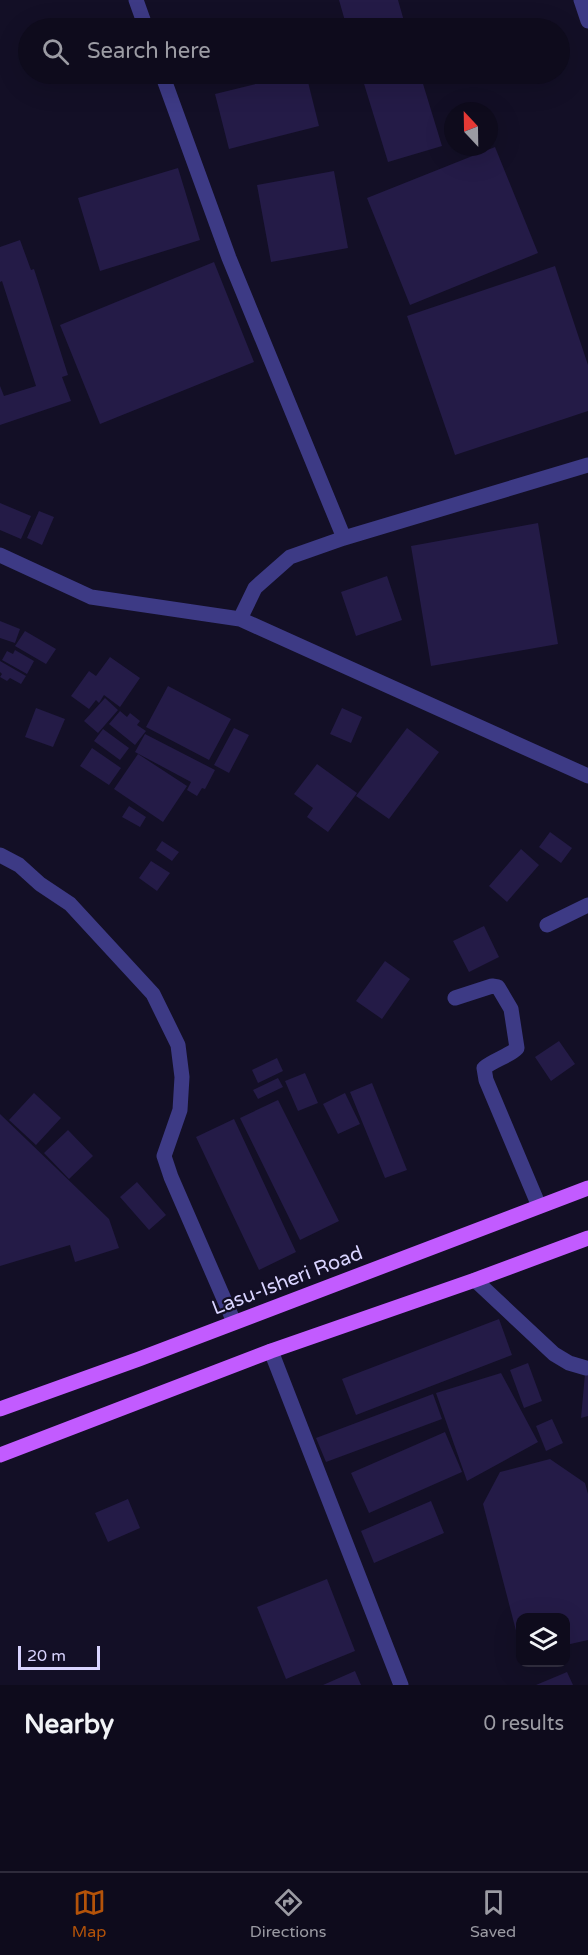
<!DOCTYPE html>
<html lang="en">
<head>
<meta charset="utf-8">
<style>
	:root { --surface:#0e0b1c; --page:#1c1929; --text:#f1f3f6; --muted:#9b9ba3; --line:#2e2b3b; --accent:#b45309 }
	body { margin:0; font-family:"Varela Round",sans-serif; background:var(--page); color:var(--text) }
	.controls { position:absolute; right:18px; bottom:18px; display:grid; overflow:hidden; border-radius:12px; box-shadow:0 6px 24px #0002 }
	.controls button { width:54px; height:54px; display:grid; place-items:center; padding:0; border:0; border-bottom:2px solid var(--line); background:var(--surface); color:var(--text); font:30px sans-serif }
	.compass { position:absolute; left:444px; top:102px; width:54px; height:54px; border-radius:50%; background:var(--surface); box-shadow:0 6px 24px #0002; rotate:338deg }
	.scale { position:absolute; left:18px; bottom:15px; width:82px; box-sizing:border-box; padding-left:6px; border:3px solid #d9d4ff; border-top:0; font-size:16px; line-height:21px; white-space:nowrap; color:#d9d4ff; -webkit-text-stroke:4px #130f26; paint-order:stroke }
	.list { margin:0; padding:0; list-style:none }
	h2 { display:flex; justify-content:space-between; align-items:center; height:78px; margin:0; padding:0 24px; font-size:26px }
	h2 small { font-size:20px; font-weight:400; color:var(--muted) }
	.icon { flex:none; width:33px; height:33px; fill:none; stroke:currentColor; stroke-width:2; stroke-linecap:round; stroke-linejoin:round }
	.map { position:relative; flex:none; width:588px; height:1685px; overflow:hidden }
	.search { position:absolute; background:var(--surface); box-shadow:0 6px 24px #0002; left:18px; right:18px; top:18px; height:66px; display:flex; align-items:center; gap:15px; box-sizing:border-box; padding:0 21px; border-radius:33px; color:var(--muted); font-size:22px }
	.sheet { height:186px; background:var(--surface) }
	nav { display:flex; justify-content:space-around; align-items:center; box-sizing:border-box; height:84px; border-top:2px solid var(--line); background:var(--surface); font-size:16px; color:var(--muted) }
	nav a { display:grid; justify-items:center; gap:3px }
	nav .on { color:var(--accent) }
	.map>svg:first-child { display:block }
</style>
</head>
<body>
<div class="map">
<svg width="588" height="1685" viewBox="0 0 588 1685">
	<rect width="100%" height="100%" fill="#130f26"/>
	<path fill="#241b47" d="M 339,0 L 398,0 L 406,28 L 347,28 Z
		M 296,74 L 306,74 L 319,126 L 229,149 L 215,94 Z
		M 361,74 L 420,74 L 442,146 L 388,162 Z
		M 495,147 L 538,253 L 410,305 L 367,198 Z
		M 178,168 L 200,240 L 100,271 L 78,198 Z
		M 334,171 L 348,248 L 271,262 L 257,185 Z
		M 20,240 L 31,270 L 34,269 L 68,375 L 62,377 L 71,401 L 0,425 L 0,386 L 4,396 L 36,386 L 2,281 L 0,282 L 0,247 Z
		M 214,262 L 254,362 L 100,424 L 60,325 Z
		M 555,266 L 588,365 L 588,411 L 455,455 L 407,316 Z
		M 0,503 L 31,516 L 21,539 L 0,530 Z
		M 39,511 L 54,517 L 42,545 L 27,538 Z
		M 538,523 L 558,644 L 431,666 L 411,546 Z
		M 387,576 L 402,620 L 356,636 L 341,592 Z
		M 0,621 L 20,629 L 15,643 L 0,638 Z
		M 25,631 L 56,649 L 46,664 L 15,646 Z
		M 15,650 L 34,661 L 27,674 L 2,660 L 7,651 L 13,654 Z
		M 110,657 L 140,678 L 120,707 L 104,695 L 99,703 L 96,700 L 89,709 L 71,696 L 89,671 L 96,676 Z
		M 0,661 L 26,676 L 21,684 L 10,678 L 7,681 L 0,677 L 2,674 L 0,672 Z
		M 168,686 L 231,719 L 209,760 L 146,727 Z
		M 105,698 L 118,710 L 98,733 L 84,721 Z
		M 36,708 L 65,719 L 53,747 L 25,737 Z
		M 342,708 L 362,717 L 351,743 L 330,734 Z
		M 120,711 L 127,717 L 130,713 L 140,721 L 137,725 L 146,731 L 135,745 L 109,724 Z
		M 234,728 L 249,735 L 229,773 L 214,765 Z
		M 407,728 L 439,752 L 389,819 L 356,796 Z
		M 103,729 L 129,748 L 120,760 L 94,741 Z
		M 145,734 L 215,770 L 205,789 L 202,788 L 197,796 L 187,790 L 191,782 L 135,752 Z
		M 92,748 L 121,768 L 109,785 L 80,766 Z
		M 138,754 L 187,786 L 163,822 L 114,789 Z
		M 317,764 L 357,793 L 328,832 L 307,817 L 313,808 L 294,794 Z
		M 129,806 L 146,817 L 140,827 L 122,817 Z
		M 550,832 L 572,848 L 561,863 L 539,847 Z
		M 162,841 L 179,852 L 172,861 L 156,850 Z
		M 521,849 L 539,865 L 507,902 L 489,886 Z
		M 151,861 L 170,873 L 157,891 L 139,878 Z
		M 484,926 L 499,957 L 469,972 L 453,941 Z
		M 385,961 L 410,979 L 382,1019 L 356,1001 Z
		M 559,1041 L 575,1064 L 551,1081 L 535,1057 Z
		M 277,1058 L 283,1071 L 258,1083 L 252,1070 Z
		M 305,1073 L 318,1103 L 298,1111 L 285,1081 Z
		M 278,1078 L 283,1087 L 258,1099 L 253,1090 Z
		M 372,1083 L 407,1170 L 385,1178 L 350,1092 Z
		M 34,1093 L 61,1118 L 36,1145 L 9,1120 Z
		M 345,1093 L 360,1124 L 338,1134 L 323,1104 Z
		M 278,1100 L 339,1221 L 300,1240 L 240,1118 Z
		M 0,1114 L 109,1219 L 119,1248 L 75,1262 L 70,1245 L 0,1266 Z
		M 234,1119 L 296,1252 L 259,1270 L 196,1137 Z
		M 68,1130 L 93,1156 L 69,1179 L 44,1153 Z
		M 137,1182 L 166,1215 L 149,1230 L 120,1197 Z
		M 499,1319 L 512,1355 L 356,1415 L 342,1379 Z
		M 528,1363 L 542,1401 L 524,1408 L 510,1370 Z
		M 586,1363 L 588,1363 L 588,1416 L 581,1418 Z
		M 501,1373 L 538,1442 L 467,1481 L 436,1393 Z
		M 433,1394 L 442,1419 L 326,1462 L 316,1438 Z
		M 552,1419 L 563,1443 L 546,1451 L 536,1426 Z
		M 445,1432 L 462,1472 L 369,1513 L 351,1473 Z
		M 550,1459 L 585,1483 L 588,1494 L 588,1640 L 566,1645 L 566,1618 L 520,1618 L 520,1646 L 483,1504 L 500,1472 Z
		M 128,1499 L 140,1528 L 108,1542 L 95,1513 Z
		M 431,1501 L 444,1533 L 374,1563 L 361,1531 Z
		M 327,1579 L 355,1651 L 286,1679 L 257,1607 Z
		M 355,1671 L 361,1685 L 323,1685 Z
		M 567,1672 L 573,1685 L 536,1685 Z"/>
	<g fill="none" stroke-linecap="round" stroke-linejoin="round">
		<path stroke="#3d3a85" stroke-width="15" d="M 547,925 L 588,905
			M 455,998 L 492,986 L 498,987 L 511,1009 L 517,1048 C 511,1055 494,1060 484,1068 L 486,1080 L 539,1206
			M 475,1280 L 554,1354 L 569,1363 L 586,1368"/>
		<path stroke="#3d3a85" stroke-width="15" d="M 136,0 L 146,28
			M 581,0 L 588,21
			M 162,74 L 229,258 L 344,538
			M 588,465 L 344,538 L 290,557 L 255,588 L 240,619 L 588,776
			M 0,555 L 91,597 L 240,619
			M 0,855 L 19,865 L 40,884 L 70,904 L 153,994 L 178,1045 L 182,1077 L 180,1110 L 164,1156 L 171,1177 L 234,1322
			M 271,1351 L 401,1685"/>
		<path stroke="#c25bff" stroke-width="15" d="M 0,1409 L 139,1359 L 588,1188
			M 0,1455 L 271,1351 L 475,1280 L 588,1238"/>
	</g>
	<g text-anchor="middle" stroke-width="4.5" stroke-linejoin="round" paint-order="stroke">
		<g font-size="20" fill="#d9d4ff" stroke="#130f26">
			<text transform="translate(287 1280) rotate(-21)" y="7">Lasu-Isheri Road</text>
		</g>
	</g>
</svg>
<div class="controls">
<button><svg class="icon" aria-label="layers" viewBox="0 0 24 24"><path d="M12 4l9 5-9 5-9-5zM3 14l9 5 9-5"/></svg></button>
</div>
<svg class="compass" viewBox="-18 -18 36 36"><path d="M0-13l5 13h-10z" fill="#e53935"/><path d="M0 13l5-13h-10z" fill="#9b9ba3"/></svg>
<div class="scale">20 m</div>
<div class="search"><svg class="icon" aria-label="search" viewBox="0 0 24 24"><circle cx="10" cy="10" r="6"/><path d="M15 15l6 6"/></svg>Search here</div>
</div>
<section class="sheet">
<h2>Nearby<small>0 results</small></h2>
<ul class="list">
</ul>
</section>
<nav>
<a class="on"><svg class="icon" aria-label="map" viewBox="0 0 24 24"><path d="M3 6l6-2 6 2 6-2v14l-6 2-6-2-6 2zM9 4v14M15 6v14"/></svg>Map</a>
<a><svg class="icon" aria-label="directions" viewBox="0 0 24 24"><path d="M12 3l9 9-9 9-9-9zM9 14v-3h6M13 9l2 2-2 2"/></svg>Directions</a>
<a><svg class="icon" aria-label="saved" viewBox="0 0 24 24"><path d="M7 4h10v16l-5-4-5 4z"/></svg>Saved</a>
</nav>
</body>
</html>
